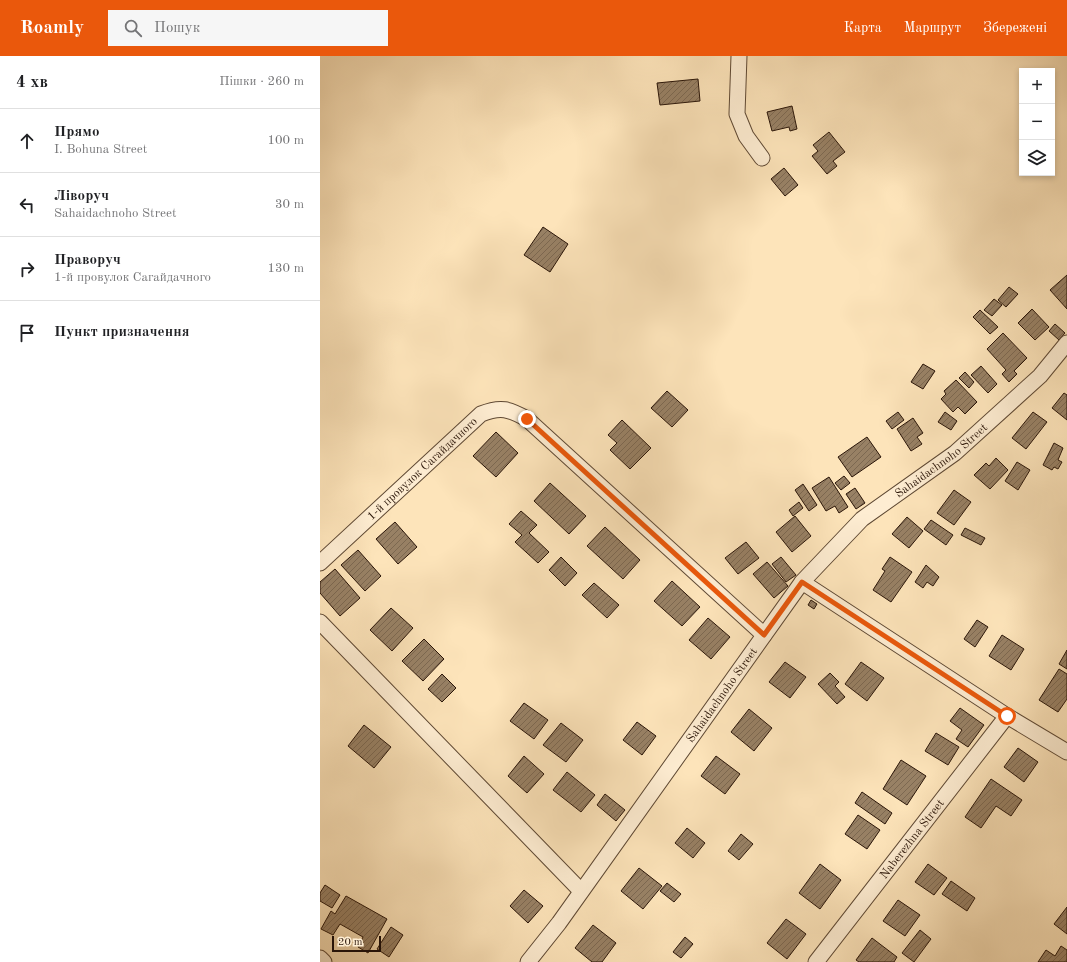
<!DOCTYPE html>
<html lang="uk">
<head>
<meta charset="utf-8">
<style>
	:root { --surface:#fff; --page:#f6f6f6; --text:#202124; --muted:#757577; --line:#e0e0e0; --accent:#ea580c }
	body { margin:0; font-family:"Old Standard TT",serif; background:var(--page); color:var(--text) }
	.controls { position:absolute; right:12px; top:12px; display:grid; overflow:hidden; border-radius:0px; box-shadow:0 2px 6px #0003 }
	.controls button { width:36px; height:36px; display:grid; place-items:center; padding:0; border:0; border-bottom:1px solid var(--line); background:var(--surface); color:var(--text); font:20px sans-serif }
	.scale { position:absolute; left:12px; bottom:10px; width:49px; box-sizing:border-box; padding-left:4px; border:2px solid #2a1508; border-top:0; font-size:11px; line-height:14px; white-space:nowrap; color:#2a1508; -webkit-text-stroke:3px #feedd2; paint-order:stroke }
	.stop { position:absolute; width:12px; height:12px; margin:-9px; border:3px solid #ea580c; border-radius:50%; background:#fff }
	.stop.end { background:#ea580c; border-color:#fff; box-shadow:0 1px 4px #0008 }
	.list { margin:0; padding:0; list-style:none }
	h2 { display:flex; justify-content:space-between; align-items:center; height:52px; margin:0; padding:0 16px; font-size:17px }
	h2 small { font-size:13px; font-weight:400; color:var(--muted) }
	.list li { display:grid; grid-template-columns:26px 1fr auto; gap:12px; align-items:center; box-sizing:border-box; height:64px; padding:0 16px; border-top:1px solid var(--line) }
	.list b { display:block; font-size:15px; white-space:nowrap }
	.list p { margin:0; font-size:13px; white-space:nowrap; color:var(--muted) }
	.list em { font-size:13px; font-style:normal; color:var(--muted) }
	.icon { flex:none; width:22px; height:22px; fill:none; stroke:currentColor; stroke-width:2; stroke-linecap:round; stroke-linejoin:round }
	.map { position:relative; flex:none; width:747px; height:906px; overflow:hidden }
	header { display:flex; align-items:center; gap:24px; box-sizing:border-box; height:56px; padding:0 20px; background:var(--accent); color:#fff }
	header strong { font-size:19px }
	nav { display:flex; gap:22px; margin-inline-start:auto; font-size:14px }
	.search { width:280px; height:36px; background:var(--page); display:flex; align-items:center; gap:10px; box-sizing:border-box; padding:0 14px; border-radius:0px; color:var(--muted); font-size:15px }
	main { display:flex }
	aside { flex:1; background:var(--surface) }
	.map>svg:first-child { display:block }
</style>
</head>
<body>
<header>
<strong>Roamly</strong>
<div class="search"><svg class="icon" aria-label="search" viewBox="0 0 24 24"><circle cx="10" cy="10" r="6"/><path d="M15 15l6 6"/></svg>Пошук</div>
<nav><a>Карта</a><a>Маршрут</a><a>Збережені</a></nav>
</header>
<main>
<aside>
<h2>4 хв<small>Пішки · 260 m</small></h2>
<ul class="list">
<li><svg class="icon" aria-label="ahead" viewBox="0 0 24 24"><path d="M12 20V5M6 11l6-6 6 6"/></svg><div><b>Прямо</b><p>I. Bohuna Street</p></div><em>100 m</em></li>
<li><svg class="icon" aria-label="left" viewBox="0 0 24 24"><path d="M17 20v-9H6M10 6l-5 5 5 5"/></svg><div><b>Ліворуч</b><p>Sahaidachnoho Street</p></div><em>30 m</em></li>
<li><svg class="icon" aria-label="right" viewBox="0 0 24 24"><path d="M7 20v-9h11M14 6l5 5-5 5"/></svg><div><b>Праворуч</b><p>1-й провулок Сагайдачного</p></div><em>130 m</em></li>
<li><svg class="icon" aria-label="arrive" viewBox="0 0 24 24"><path d="M6 21V4h12l-3 4 3 4H6"/></svg><div><b>Пункт призначення</b></div></li>
</ul>
</aside>
<div class="map">
<svg width="747" height="906" viewBox="0 0 747 906">
	<defs>
		<pattern id="building-hatch" width="6" height="6" patternUnits="userSpaceOnUse"><rect width="6" height="6" fill="#988165"/><path d="M-1 1l2-2M0 6l6-6M5 7l2-2" fill="none" stroke="#7c6851"/></pattern>
	</defs>
	<rect width="100%" height="100%" fill="#fde4ba"/>
	<filter id="stains"><feTurbulence type="fractalNoise" baseFrequency=".005" numOctaves="4"/><feColorMatrix values="0 0 0 0 .2 0 0 0 0 .09 0 0 0 0 .02 0 0 0 .5 -.17"/></filter>
	<radialGradient id="worn" r=".72"><stop offset=".6" stop-color="#630" stop-opacity="0"/><stop offset="1" stop-color="#630" stop-opacity=".3"/></radialGradient>
	<path fill="url(#building-hatch)" stroke="#2a1508" d="M 378,23 L 380,45 L 340,49 L 337,27 Z
		M 472,50 L 477,73 L 470,75 L 469,71 L 452,75 L 447,56 Z
		M 509,76 L 525,96 L 513,105 L 517,110 L 507,118 L 492,100 L 498,95 L 493,89 Z
		M 464,112 L 478,129 L 465,140 L 451,123 Z
		M 223,171 L 248,188 L 230,216 L 204,199 Z
		M 747,219 L 747,253 L 730,234 Z
		M 689,231 L 698,238 L 686,251 L 678,244 Z
		M 674,243 L 682,249 L 672,260 L 664,254 Z
		M 712,253 L 729,271 L 715,284 L 698,267 Z
		M 660,254 L 678,271 L 670,278 L 653,261 Z
		M 735,268 L 745,277 L 739,284 L 729,275 Z
		M 683,277 L 707,302 L 694,315 L 697,318 L 689,326 L 682,318 L 686,314 L 667,293 Z
		M 603,308 L 615,315 L 603,333 L 591,326 Z
		M 661,310 L 677,328 L 668,337 L 651,319 Z
		M 645,316 L 654,326 L 649,332 L 639,322 Z
		M 636,324 L 657,346 L 645,358 L 638,351 L 633,356 L 621,343 L 626,338 L 624,335 Z
		M 347,335 L 368,354 L 352,371 L 331,352 Z
		M 744,337 L 747,339 L 747,364 L 732,352 Z
		M 578,356 L 584,364 L 572,373 L 566,365 Z
		M 625,356 L 637,365 L 631,374 L 618,366 Z
		M 713,356 L 727,366 L 706,393 L 692,382 Z
		M 593,362 L 603,377 L 597,381 L 602,388 L 591,395 L 577,373 Z
		M 302,364 L 331,392 L 310,413 L 290,394 L 297,387 L 288,379 Z
		M 176,376 L 198,397 L 176,421 L 153,400 Z
		M 547,381 L 561,401 L 532,421 L 518,401 Z
		M 734,387 L 743,392 L 738,404 L 742,406 L 738,413 L 734,411 L 732,414 L 723,409 Z
		M 676,402 L 688,414 L 670,433 L 654,419 L 666,407 L 669,410 Z
		M 697,406 L 710,414 L 698,434 L 685,425 Z
		M 524,420 L 530,427 L 521,434 L 515,427 Z
		M 509,421 L 528,451 L 519,457 L 515,450 L 506,455 L 492,432 Z
		M 230,427 L 266,460 L 249,478 L 214,445 Z
		M 483,428 L 497,449 L 489,455 L 475,434 Z
		M 535,432 L 545,447 L 536,453 L 526,438 Z
		M 634,434 L 651,446 L 634,469 L 617,457 Z
		M 479,446 L 483,452 L 473,460 L 469,454 Z
		M 201,455 L 217,469 L 209,477 L 229,496 L 218,507 L 195,486 L 202,479 L 189,468 Z
		M 475,460 L 491,480 L 472,496 L 456,476 Z
		M 587,461 L 603,475 L 589,492 L 572,478 Z
		M 611,464 L 633,479 L 626,489 L 604,473 Z
		M 75,466 L 97,491 L 78,508 L 56,483 Z
		M 285,471 L 320,504 L 303,523 L 267,490 Z
		M 645,472 L 665,482 L 661,489 L 641,479 Z
		M 426,486 L 439,502 L 418,518 L 405,502 Z
		M 38,494 L 61,520 L 45,535 L 21,509 Z
		M 241,501 L 257,517 L 245,530 L 229,514 Z
		M 461,501 L 476,519 L 466,526 L 452,508 Z
		M 570,501 L 592,516 L 571,546 L 553,534 L 565,515 L 562,513 Z
		M 447,506 L 468,530 L 454,542 L 433,518 Z
		M 606,509 L 619,521 L 613,530 L 607,526 L 603,532 L 595,526 Z
		M 15,513 L 40,542 L 20,560 L 0,537 L 0,526 Z
		M 352,525 L 380,551 L 362,570 L 334,545 Z
		M 274,527 L 299,549 L 287,562 L 262,539 Z
		M 491,544 L 497,548 L 494,553 L 488,549 Z
		M 71,552 L 93,572 L 72,595 L 50,574 Z
		M 388,562 L 410,581 L 391,603 L 369,584 Z
		M 657,564 L 668,571 L 655,591 L 644,583 Z
		M 682,579 L 704,593 L 691,614 L 669,600 Z
		M 104,583 L 124,603 L 103,625 L 82,605 Z
		M 747,594 L 747,613 L 739,608 Z
		M 465,606 L 486,621 L 470,642 L 449,626 Z
		M 541,606 L 564,622 L 547,645 L 525,628 Z
		M 739,613 L 747,618 L 747,643 L 738,656 L 719,644 Z
		M 510,617 L 519,626 L 515,630 L 525,641 L 517,648 L 498,628 Z
		M 122,618 L 136,632 L 122,646 L 108,633 Z
		M 204,647 L 228,664 L 214,683 L 190,665 Z
		M 640,652 L 664,669 L 648,691 L 636,683 L 642,674 L 630,665 Z
		M 429,653 L 452,672 L 434,695 L 411,676 Z
		M 317,666 L 336,680 L 322,699 L 303,684 Z
		M 241,667 L 263,684 L 246,706 L 223,689 Z
		M 44,669 L 71,691 L 54,712 L 28,690 Z
		M 616,677 L 639,691 L 628,709 L 605,695 Z
		M 698,692 L 718,706 L 704,726 L 684,711 Z
		M 204,700 L 224,718 L 207,737 L 188,720 Z
		M 396,700 L 420,718 L 405,738 L 381,720 Z
		M 581,704 L 606,720 L 587,749 L 563,733 Z
		M 247,716 L 275,739 L 261,756 L 233,734 Z
		M 671,723 L 702,744 L 691,760 L 676,750 L 661,772 L 645,761 Z
		M 542,736 L 572,757 L 565,768 L 535,747 Z
		M 285,738 L 305,754 L 296,765 L 277,749 Z
		M 538,759 L 560,774 L 547,793 L 525,778 Z
		M 367,772 L 385,787 L 373,802 L 355,787 Z
		M 421,778 L 433,788 L 419,804 L 408,795 Z
		M 500,808 L 521,824 L 500,853 L 479,837 Z
		M 608,808 L 627,822 L 614,839 L 595,826 Z
		M 319,812 L 342,830 L 323,853 L 301,835 Z
		M 631,825 L 655,842 L 647,855 L 622,838 Z
		M 347,827 L 361,838 L 354,846 L 340,835 Z
		M 5,829 L 20,839 L 12,852 L 0,845 L 0,837 Z
		M 204,834 L 223,850 L 208,867 L 190,850 Z
		M 26,840 L 67,863 L 48,897 L 38,891 L 43,881 L 20,868 L 13,879 L 1,873 L 11,855 L 15,858 Z
		M 578,844 L 600,859 L 585,880 L 563,865 Z
		M 747,851 L 747,878 L 734,868 Z
		M 466,863 L 486,878 L 467,903 L 447,887 Z
		M 273,869 L 296,887 L 282,906 L 272,906 L 255,892 Z
		M 71,871 L 83,879 L 69,901 L 57,893 Z
		M 600,874 L 611,883 L 594,906 L 582,897 Z
		M 365,881 L 373,888 L 361,902 L 353,896 Z
		M 552,882 L 577,901 L 574,906 L 539,906 L 536,904 Z
		M 741,890 L 747,894 L 747,906 L 718,906 L 726,894 L 735,900 Z"/>
	<g fill="none" stroke-linecap="round" stroke-linejoin="round">
		<defs>
			<g id="street">
				<path d="M 419,0 L 417,58 L 426,80 L 442,102"/>
				<path id="s1" d="M 0,507 L 161,358 C 181,350 189,353 207,363 L 444,579"/>
				<path d="M 482,526 L 687,660 L 747,696"/>
				<path d="M 0,566 L 261,835"/>
				<path d="M 0,902 L 4,906"/>
				<path id="s2" d="M 208,906 L 239,867 L 482,526 L 542,463 L 635,397 L 720,320 L 747,287"/>
				<path id="s3" d="M 496,906 L 687,660"/>
			</g>
		</defs>
		<use href="#street" stroke="#5f4934" stroke-width="17"/>
		<use href="#street" stroke="#feedd2" stroke-width="15"/>
	</g>
	<g fill="none" stroke-linecap="round" stroke-linejoin="round">
		<path stroke="#ea580c" stroke-width="5" d="M 207,363 L 444,579 L 482,526 L 687,660"/>
	</g>
	<g text-anchor="middle" stroke-width="4" stroke-linejoin="round" paint-order="stroke">
		<g font-size="12" fill="#2a1508" stroke="#feedd2">
			<text dy="4" stroke="none"><textPath href="#s2" startOffset="654">Sahaidachnoho Street</textPath></text>
			<text dy="4" stroke="none"><textPath href="#s1" startOffset="139">1-й провулок Сагайдачного</textPath></text>
			<text dy="4" stroke="none"><textPath href="#s2" startOffset="330">Sahaidachnoho Street</textPath></text>
			<text dy="4" stroke="none"><textPath href="#s3" startOffset="156">Naberezhna Street</textPath></text>
		</g>
	</g>
	<rect width="100%" height="100%" filter="url(#stains)"/>
	<rect width="100%" height="100%" fill="url(#worn)"/>
</svg>
<div class="controls">
<button>+</button>
<button>−</button>
<button><svg class="icon" aria-label="layers" viewBox="0 0 24 24"><path d="M12 4l9 5-9 5-9-5zM3 14l9 5 9-5"/></svg></button>
</div>
<div class="scale">20 m</div>
<div class="stop" style="left:687px;top:660px"></div>
<div class="stop end" style="left:207px;top:363px"></div>
</div>
</main>
</body>
</html>
